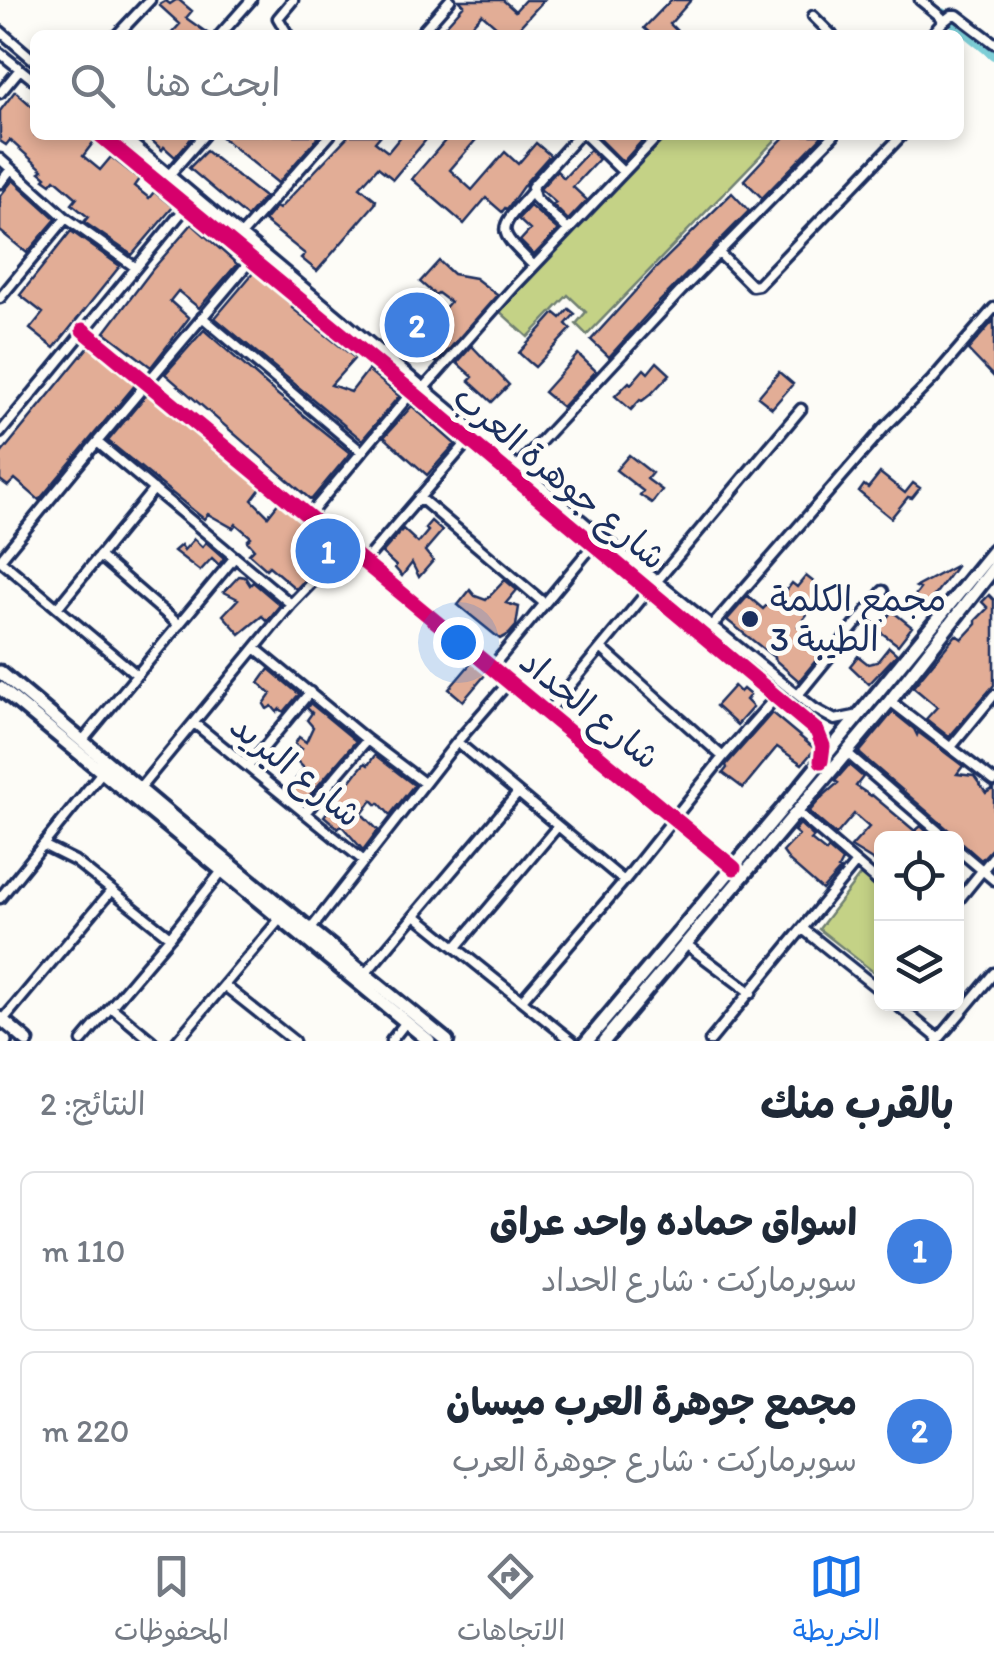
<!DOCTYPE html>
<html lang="ar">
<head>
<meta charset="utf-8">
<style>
	:root { --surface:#fff; --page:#f6f6f7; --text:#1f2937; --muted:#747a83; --line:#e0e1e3; --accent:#1a73e8 }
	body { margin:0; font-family:Itim,"Playpen Sans Arabic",sans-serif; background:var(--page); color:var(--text); direction:rtl }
	.controls { position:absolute; right:30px; bottom:30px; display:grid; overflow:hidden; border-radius:15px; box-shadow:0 5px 15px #0003 }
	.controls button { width:90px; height:90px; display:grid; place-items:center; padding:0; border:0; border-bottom:2px solid var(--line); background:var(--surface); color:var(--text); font:50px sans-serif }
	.you { position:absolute; left:458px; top:642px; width:35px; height:35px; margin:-25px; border:8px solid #fff; border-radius:50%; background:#1a73e8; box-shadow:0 0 0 15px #1a73e833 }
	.badge { display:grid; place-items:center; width:65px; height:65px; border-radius:50%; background:var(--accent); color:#fff; font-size:32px; font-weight:700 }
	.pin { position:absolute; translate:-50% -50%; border:5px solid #fff; box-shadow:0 2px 10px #0006 }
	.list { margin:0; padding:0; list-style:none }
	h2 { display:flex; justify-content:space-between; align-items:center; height:130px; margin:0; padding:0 40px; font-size:42px }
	h2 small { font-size:32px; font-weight:400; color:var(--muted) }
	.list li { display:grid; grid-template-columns:65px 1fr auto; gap:30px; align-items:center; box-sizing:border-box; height:160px; margin:0 20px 20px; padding:0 20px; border:2px solid var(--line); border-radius:15px }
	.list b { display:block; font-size:38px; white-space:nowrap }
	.list p { margin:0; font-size:32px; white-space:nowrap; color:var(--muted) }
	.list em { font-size:32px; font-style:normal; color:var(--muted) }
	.icon { flex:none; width:55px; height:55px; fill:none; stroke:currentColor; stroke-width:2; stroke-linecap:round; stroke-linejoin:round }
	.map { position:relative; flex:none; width:994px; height:1041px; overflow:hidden; direction:ltr }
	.search { position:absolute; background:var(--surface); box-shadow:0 5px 15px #0003; left:30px; right:30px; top:30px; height:110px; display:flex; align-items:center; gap:25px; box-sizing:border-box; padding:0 35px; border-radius:15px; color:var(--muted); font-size:38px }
	.sheet { height:490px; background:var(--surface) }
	nav { display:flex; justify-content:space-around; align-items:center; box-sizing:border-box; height:140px; border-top:2px solid var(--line); background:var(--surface); font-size:28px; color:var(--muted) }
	nav a { display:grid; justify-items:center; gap:5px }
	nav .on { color:var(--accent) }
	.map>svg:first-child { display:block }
</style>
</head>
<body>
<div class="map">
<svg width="994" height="1041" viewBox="0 0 994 1041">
	<rect width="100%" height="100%" fill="#fdfcf7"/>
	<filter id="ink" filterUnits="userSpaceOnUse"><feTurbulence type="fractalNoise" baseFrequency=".01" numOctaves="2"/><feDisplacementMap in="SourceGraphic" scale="20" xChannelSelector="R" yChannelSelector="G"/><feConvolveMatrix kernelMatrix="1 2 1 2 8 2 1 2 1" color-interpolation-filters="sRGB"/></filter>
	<g filter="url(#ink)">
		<path fill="#c4d286" stroke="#708072" stroke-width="2.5" d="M 664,135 L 780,135 L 587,335 L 576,324 L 586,312 L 568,295 L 528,337 L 498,310 Z
			M 864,870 L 881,885 L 881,978 L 819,929 Z"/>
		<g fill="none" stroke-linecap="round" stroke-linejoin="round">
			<path stroke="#7dced6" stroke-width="10" d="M 942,13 L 994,55"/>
		</g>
		<path fill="#e2ad96" stroke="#1b2f5e" stroke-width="2.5" d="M 176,0 L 179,0 L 192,11 L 186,18 L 210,35 L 170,35 L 180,24 L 159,5 L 166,1 L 170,4 Z
			M 459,0 L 503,0 L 515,11 L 525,0 L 544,0 L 512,35 L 491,35 L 498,28 L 482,14 L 472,25 L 483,35 L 437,35 L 464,5 Z
			M 671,0 L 691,0 L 670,24 L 681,35 L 652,35 L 644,28 Z
			M 15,91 L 35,109 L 35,135 L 90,135 L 95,140 L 83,156 L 100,170 L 111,157 L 139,179 L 134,186 L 149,198 L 154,192 L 173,207 L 132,255 L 84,222 L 88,217 L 72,204 L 77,198 L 55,179 L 51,184 L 44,179 L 46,177 L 40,172 L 43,170 L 10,140 L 6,145 L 0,141 L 0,111 Z
			M 146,135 L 194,135 L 175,157 L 164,147 L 162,150 Z
			M 219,135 L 320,135 L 278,183 Z
			M 349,135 L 381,135 L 375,142 L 388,152 L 402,135 L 430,135 L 393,179 L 378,167 L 360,187 L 376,200 L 375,204 L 317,271 L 301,258 L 305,254 L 264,221 L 276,207 L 279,209 Z
			M 450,135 L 480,135 L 450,170 L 472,190 L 505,152 L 518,164 L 536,143 L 550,155 L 526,182 L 507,209 L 505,208 L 502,212 L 486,198 L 464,224 L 412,179 Z
			M 596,135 L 647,135 L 623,162 Z
			M 786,135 L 823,135 L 762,198 L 744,180 Z
			M 590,150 L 599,159 L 573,187 L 587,200 L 568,220 L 553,205 L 556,203 L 540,189 L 557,171 L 564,178 Z
			M 206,151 L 264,197 L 247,217 L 189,168 Z
			M 13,180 L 56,219 L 27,253 L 0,231 L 0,196 Z
			M 732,193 L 749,211 L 655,306 L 609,357 L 591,340 L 657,267 Z
			M 530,206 L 558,230 L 534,255 L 520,241 L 530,230 L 518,219 Z
			M 192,224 L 237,264 L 199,308 L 178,291 L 170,301 L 189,318 L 151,367 L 105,332 L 152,270 Z
			M 71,231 L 120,266 L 54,348 L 30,329 L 43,313 L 20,295 Z
			M 439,261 L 453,274 L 475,278 L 497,295 L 437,363 L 411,341 L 409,344 L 388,327 L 399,316 L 421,334 L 450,302 L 438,293 L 435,295 L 420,282 Z
			M 254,272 L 293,306 L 292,308 L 355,358 L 331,385 L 351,392 L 368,370 L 399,396 L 362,440 L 215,318 Z
			M 569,309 L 575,314 L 566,324 L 571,329 L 535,367 L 529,362 L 519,353 L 555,313 L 561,318 Z
			M 994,320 L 994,377 L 968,350 Z
			M 204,330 L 278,395 L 350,453 L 311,500 L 165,374 Z
			M 89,346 L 136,384 L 39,500 L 15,479 L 8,486 L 0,480 L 0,455 Z
			M 472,346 L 509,385 L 492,402 L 469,381 L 473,377 L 457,363 Z
			M 578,354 L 596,371 L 562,407 L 544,392 Z
			M 657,362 L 670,374 L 651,394 L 642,401 L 640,400 L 631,410 L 615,396 L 629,382 L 631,384 L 644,369 L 648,373 Z
			M 779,372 L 793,384 L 772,408 L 758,397 Z
			M 147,394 L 261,488 L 252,500 L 268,516 L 279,502 L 335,548 L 296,589 L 269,566 L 266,569 L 249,554 L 254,549 L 247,541 L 251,537 L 236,524 L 233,528 L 208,514 L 204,519 L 108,441 Z
			M 412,406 L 455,444 L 427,475 L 384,437 Z
			M 629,455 L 652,473 L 647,479 L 662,490 L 652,503 L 640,495 L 643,491 L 616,470 Z
			M 880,473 L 905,493 L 913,483 L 920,488 L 912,498 L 908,497 L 891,518 L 859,492 L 864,485 L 868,488 Z
			M 431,521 L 442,531 L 425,551 L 433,561 L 419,577 L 412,563 L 402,576 L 395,568 L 396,566 L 382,553 L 403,529 L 418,543 L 428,531 L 425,528 Z
			M 194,539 L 202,547 L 206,542 L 224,558 L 219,565 L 212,558 L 200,571 L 174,551 L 181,545 L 184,550 Z
			M 957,565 L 922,612 L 909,603 L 920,589 L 916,587 Z
			M 239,576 L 245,577 L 250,585 L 253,582 L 280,605 L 267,621 L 262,616 L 240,634 L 223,615 L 238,599 L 224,592 Z
			M 806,576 L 825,591 L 798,626 L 826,648 L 799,681 L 774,659 L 775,658 L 727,620 L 748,596 L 763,609 L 783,589 L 786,591 L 792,583 L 797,587 Z
			M 505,580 L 517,590 L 506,603 L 519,607 L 516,626 L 509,634 L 500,639 L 458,605 L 470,590 L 475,596 L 486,600 Z
			M 989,595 L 994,600 L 994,685 L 949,737 L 926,719 L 937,707 L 913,687 L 956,635 L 962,639 L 976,624 L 976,620 L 988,608 L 982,602 Z
			M 892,611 L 912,627 L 898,645 L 878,630 Z
			M 889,647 L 897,654 L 869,684 L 850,666 L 858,656 L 868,664 L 877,662 Z
			M 472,662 L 486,674 L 463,701 L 449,689 Z
			M 269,669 L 299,694 L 284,712 L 280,709 L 277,712 L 272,706 L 267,709 L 264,704 L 271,694 L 259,683 Z
			M 734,686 L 740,692 L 743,689 L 750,695 L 746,700 L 753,707 L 737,725 L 716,706 Z
			M 310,703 L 356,741 L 304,802 L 288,789 L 304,768 L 294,758 L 302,749 L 295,744 L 299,737 L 306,742 L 313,727 L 307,720 L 312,713 L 307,708 Z
			M 893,712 L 914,729 L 917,735 L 918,732 L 963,766 L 957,774 L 974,776 L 986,793 L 994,788 L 994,846 L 981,860 L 956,838 L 953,838 L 951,832 L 859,753 Z
			M 772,713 L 815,749 L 802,764 L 777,747 L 743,788 L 723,773 L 727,768 L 726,765 Z
			M 375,755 L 414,785 L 390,815 L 379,803 L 377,805 L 372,800 L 362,814 L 378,830 L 363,850 L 341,825 L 338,828 L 324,816 L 359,770 L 365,763 L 368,765 Z
			M 849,765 L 863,777 L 856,786 L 871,796 L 872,795 L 915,831 L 921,826 L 927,832 L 922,837 L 924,838 L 882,838 L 882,866 L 851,847 L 869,827 L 854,814 L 836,835 L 809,812 L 823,796 L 838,783 L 835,781 Z
			M 800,824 L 814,837 L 811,840 L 826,852 L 828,849 L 842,861 L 838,869 L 840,870 L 822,890 L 790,862 L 783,852 L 799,835 L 794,831 Z"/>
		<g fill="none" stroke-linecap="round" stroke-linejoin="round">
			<defs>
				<path id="street" d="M 920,0 L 941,17 L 943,22 L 931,35
					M 813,16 L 832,35
					M 943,22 L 952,15 L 957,15 L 994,43
					M 0,31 L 35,61
					M 117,35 L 150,0
					M 220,35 L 251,0
					M 288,35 L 278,18 L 293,0
					M 419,35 L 450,0
					M 0,53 L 35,81
					M 0,93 L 20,69
					M 100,135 L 412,392 L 817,731 L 823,742 L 822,757
					M 122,135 L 597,533 L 815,709 L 835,720 L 855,716
					M 585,135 L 623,172
					M 0,159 L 66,218 L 135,267
					M 169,175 L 204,135
					M 0,183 L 11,169
					M 532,192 C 496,232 496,228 534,266
					M 568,230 L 535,198 L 532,187 L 579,135
					M 241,235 L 330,135
					M 719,253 L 752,286 L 758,285 L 902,135
					M 0,298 L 66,218
					M 202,317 L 362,452
					M 83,330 L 734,868
					M 425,387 L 514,287 L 659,135
					M 0,433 L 186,207
					M 97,442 L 291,604
					M 518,466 L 681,291 L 834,135
					M 419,497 L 544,603
					M 309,515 L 412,392
					M 99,556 L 179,625
					M 0,560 L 97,442 L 251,260
					M 0,560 L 137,675
					M 364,562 L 469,440
					M 657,581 L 801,409
					M 57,608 L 154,489
					M 712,626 L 884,428 L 932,380 L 994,308
					M 255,648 L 367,740 L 424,783
					M 602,649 L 723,757
					M 492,667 L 594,544
					M 798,695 L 883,591
					M 890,701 L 994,781
					M 547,713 L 648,591
					M 194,723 L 364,861
					M 83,740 L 235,557
					M 457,742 L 624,881
					M 951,747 L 994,695
					M 846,752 L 946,838
					M 248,767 L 310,692
					M 140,788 L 291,604 L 346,547
					M 797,812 L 882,885
					M 305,813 L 367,740
					M 43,845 L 75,861 L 170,937
					M 956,848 L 994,880
					M 0,898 L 102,772
					M 956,903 L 994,856
					M 415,915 L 572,1041
					M 311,929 L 457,742 L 509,682
					M 803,929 L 882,992
					M 687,945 L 751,993
					M 457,946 L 558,826
					M 365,974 L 518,793
					M 225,986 L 294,1041
					M 522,1000 L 624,881 L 723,757 L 776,697
					M 896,1004 L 939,1039
					M 111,1007 L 152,1041
					M 3,1020 L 111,891
					M 82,1041 L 170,937 L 222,871
					M 177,1041 L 280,919
					M 391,1041 L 406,1022
					M 710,1041 L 855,864
					M 937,1041 L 994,973"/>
				<path id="secondary" d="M 0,672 L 181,824 L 447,1041
					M 0,688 L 429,1041
					M 0,1018 L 27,1041
					M 0,1037 L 5,1041
					M 587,1041 L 783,808 L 994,550
					M 604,1041 L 890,701 L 994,568"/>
			</defs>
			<use href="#street" stroke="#1b2f5e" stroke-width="15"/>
			<use href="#secondary" stroke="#1b2f5e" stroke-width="19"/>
			<use href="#street" stroke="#fdfcf7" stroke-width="8"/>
			<use href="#secondary" stroke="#fdfcf7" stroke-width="11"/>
			<defs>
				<path id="cycleway" d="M 100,135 L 412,392 L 817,731 L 823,746 L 821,761
					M 83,330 L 734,868"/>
			</defs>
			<use href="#cycleway" stroke="#fdfcf7" stroke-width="21"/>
			<use href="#cycleway" stroke="#d6006c" stroke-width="15"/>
		</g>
	</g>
	<circle fill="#1b2f5e" stroke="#fdfcf7" stroke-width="4" cx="750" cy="619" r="10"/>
	<g text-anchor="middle" stroke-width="10" stroke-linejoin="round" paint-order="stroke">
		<g font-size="35" fill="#1b2f5e" stroke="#fdfcf7">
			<text transform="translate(560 477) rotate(40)" y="12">شارع جوهرة العرب</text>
			<text transform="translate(590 709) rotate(39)" y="12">شارع الحداد</text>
			<text transform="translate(296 770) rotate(39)" y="12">شارع البريد</text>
		</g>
		<g font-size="35" fill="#1b2f5e" stroke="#fdfcf7" text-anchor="start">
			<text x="770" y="611">مجمع الكلمة<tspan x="770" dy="40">الطيبة 3</tspan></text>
		</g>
	</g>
</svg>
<div class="controls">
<button><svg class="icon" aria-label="locate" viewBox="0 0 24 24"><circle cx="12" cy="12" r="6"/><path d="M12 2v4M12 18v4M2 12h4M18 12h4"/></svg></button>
<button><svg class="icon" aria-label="layers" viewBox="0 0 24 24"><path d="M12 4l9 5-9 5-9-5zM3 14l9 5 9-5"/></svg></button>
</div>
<div class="you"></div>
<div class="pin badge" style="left:328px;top:551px;background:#3f7fe0">1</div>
<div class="pin badge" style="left:417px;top:325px;background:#3f7fe0">2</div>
<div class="search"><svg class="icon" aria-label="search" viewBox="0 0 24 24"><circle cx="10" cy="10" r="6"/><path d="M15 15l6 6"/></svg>ابحث هنا</div>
</div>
<section class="sheet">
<h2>بالقرب منك<small>النتائج: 2</small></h2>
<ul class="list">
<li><span class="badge" style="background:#3f7fe0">1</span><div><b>اسواق حماده واحد عراق</b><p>سوبرماركت · شارع الحداد</p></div><em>110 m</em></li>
<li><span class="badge" style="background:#3f7fe0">2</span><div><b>مجمع جوهرة العرب ميسان</b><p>سوبرماركت · شارع جوهرة العرب</p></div><em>220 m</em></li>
</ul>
</section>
<nav>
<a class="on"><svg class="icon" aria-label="map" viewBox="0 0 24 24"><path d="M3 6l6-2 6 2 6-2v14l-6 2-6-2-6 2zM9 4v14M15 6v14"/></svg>الخريطة</a>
<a><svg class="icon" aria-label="directions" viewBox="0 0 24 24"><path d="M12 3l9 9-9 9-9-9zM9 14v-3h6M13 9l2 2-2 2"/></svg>الاتجاهات</a>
<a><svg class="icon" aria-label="saved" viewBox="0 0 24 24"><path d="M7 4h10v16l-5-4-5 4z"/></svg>المحفوظات</a>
</nav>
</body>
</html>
